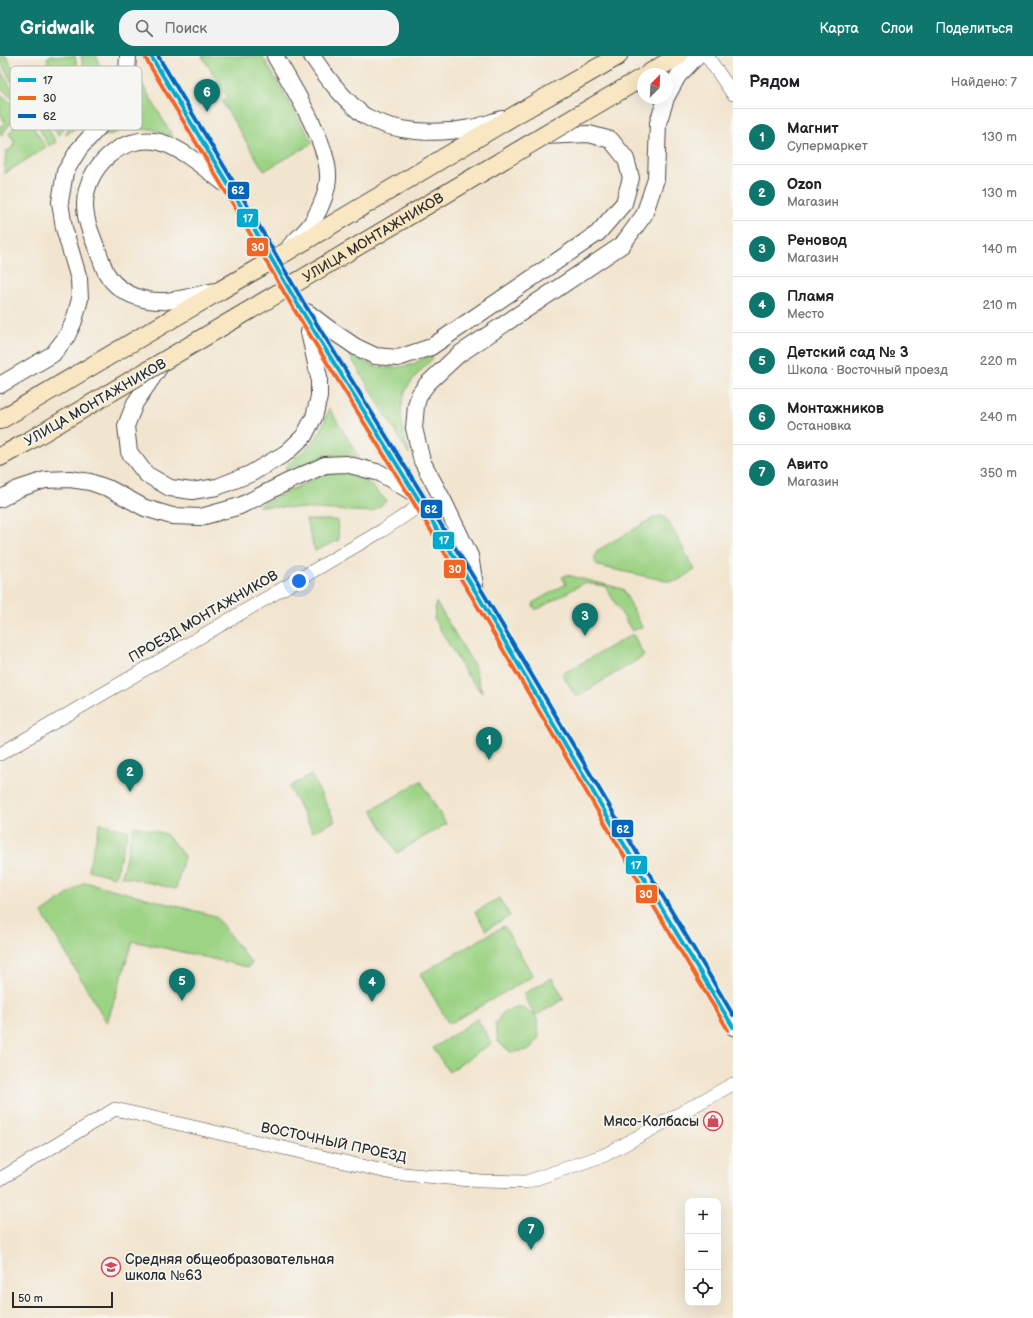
<!DOCTYPE html>
<html lang="ru">
<head>
<meta charset="utf-8">
<style>
	:root { --surface:#fff; --page:#f2f2f2; --text:#202124; --muted:#757577; --line:#e0e0e0; --accent:#0f766e }
	body { margin:0; font-family:"Balsamiq Sans",sans-serif; background:var(--page); color:var(--text) }
	.controls { position:absolute; right:12px; bottom:12px; display:grid; overflow:hidden; border-radius:8px; box-shadow:0 4px 16px #0002 }
	.controls button { width:36px; height:36px; display:grid; place-items:center; padding:0; border:0; border-bottom:1px solid var(--line); background:var(--surface); color:var(--text); font:20px sans-serif }
	.compass { position:absolute; left:637px; top:12px; width:36px; height:36px; border-radius:50%; background:var(--surface); box-shadow:0 4px 16px #0002; rotate:24deg }
	.scale { position:absolute; left:12px; bottom:10px; width:101px; box-sizing:border-box; padding-left:4px; border:2px solid #2b2b2b; border-top:0; font-size:11px; line-height:14px; white-space:nowrap; color:#2b2b2b; -webkit-text-stroke:3px #f6f6f2; paint-order:stroke }
	.you { position:absolute; left:299px; top:525px; width:14px; height:14px; margin:-10px; border:3px solid #fff; border-radius:50%; background:#1a73e8; box-shadow:0 0 0 6px #1a73e833 }
	.badge { display:grid; place-items:center; width:26px; height:26px; border-radius:50%; background:var(--accent); color:#fff; font-size:13px; font-weight:700 }
	.pin { position:absolute; translate:-50% -33px; filter:drop-shadow(0 1px 2px #0008) }
	.pin::after { content:''; position:absolute; top:21px; width:14px; height:12px; background:inherit; clip-path:polygon(0 0,100% 0,50% 100%) }
	.list { margin:0; padding:0; list-style:none }
	h2 { display:flex; justify-content:space-between; align-items:center; height:52px; margin:0; padding:0 16px; font-size:17px }
	h2 small { font-size:13px; font-weight:400; color:var(--muted) }
	.list li { display:grid; grid-template-columns:26px 1fr auto; gap:12px; align-items:center; box-sizing:border-box; height:56px; padding:0 16px; border-top:1px solid var(--line) }
	.list b { display:block; font-size:15px; white-space:nowrap }
	.list p { margin:0; font-size:13px; white-space:nowrap; color:var(--muted) }
	.list em { font-size:13px; font-style:normal; color:var(--muted) }
	.icon { flex:none; width:22px; height:22px; fill:none; stroke:currentColor; stroke-width:2; stroke-linecap:round; stroke-linejoin:round }
	.map { position:relative; flex:none; width:733px; height:1262px; overflow:hidden }
	header { display:flex; align-items:center; gap:24px; box-sizing:border-box; height:56px; padding:0 20px; background:var(--accent); color:#fff }
	header strong { font-size:19px }
	nav { display:flex; gap:22px; margin-inline-start:auto; font-size:14px }
	.search { width:280px; height:36px; background:var(--page); display:flex; align-items:center; gap:10px; box-sizing:border-box; padding:0 14px; border-radius:16px; color:var(--muted); font-size:15px }
	main { display:flex }
	aside { flex:1; background:var(--surface) }
	.map>svg:first-child { display:block }
</style>
</head>
<body>
<header>
<strong>Gridwalk</strong>
<div class="search"><svg class="icon" aria-label="search" viewBox="0 0 24 24"><circle cx="10" cy="10" r="6"/><path d="M15 15l6 6"/></svg>Поиск</div>
<nav><a>Карта</a><a>Слои</a><a>Поделиться</a></nav>
</header>
<main>
<div class="map">
<svg width="733" height="1262" viewBox="0 0 733 1262">
	<rect width="100%" height="100%" fill="#f6f6f2"/>
	<filter id="ink" filterUnits="userSpaceOnUse"><feTurbulence type="fractalNoise" baseFrequency=".025" numOctaves="2"/><feDisplacementMap in="SourceGraphic" scale="8" xChannelSelector="R" yChannelSelector="G"/><feConvolveMatrix kernelMatrix="1 2 1 2 8 2 1 2 1" color-interpolation-filters="sRGB"/></filter>
	<filter id="wash" filterUnits="userSpaceOnUse"><feTurbulence type="fractalNoise" baseFrequency=".012" numOctaves="4" result="noise"/><feDisplacementMap in="SourceGraphic" scale="16" xChannelSelector="R" yChannelSelector="G"/><feGaussianBlur stdDeviation="0.9" result="paint"/><feColorMatrix in="noise" values="0 0 0 0 0 0 0 0 0 0 0 0 0 0 0 0 0 1.4 0 .05"/><feComposite in="paint" operator="in"/></filter>
	<g filter="url(#wash)">
		<rect width="100%" height="100%" fill="#f2e5cf"/>
		<path fill="#9cd384" stroke="#647f58" d="M 0,0 L 6,0 L 24,31 L 11,25 L 0,5 Z
			M 50,0 L 75,0 C 79,18 79,34 72,52 L 46,7 L 49,6 L 47,2 Z
			M 81,0 L 97,0 C 103,21 99,42 92,62 L 77,56 C 84,38 87,19 81,0 Z
			M 202,0 L 262,0 L 313,87 L 264,115 L 222,46 L 228,42 Z
			M 0,14 L 21,48 L 10,41 L 0,31 Z
			M 137,19 L 173,81 L 152,73 L 125,74 L 101,81 L 121,61 L 134,40 Z
			M 0,38 L 4,42 L 21,53 L 1,80 L 0,70 L 5,67 L 0,57 Z
			M 36,42 L 70,58 L 59,80 Z
			M 33,46 L 56,86 L 49,90 L 28,53 Z
			M 24,57 L 46,91 L 4,118 L 6,95 L 10,94 L 14,88 L 14,84 L 9,78 Z
			M 75,59 L 87,65 L 65,79 Z
			M 344,290 L 360,304 L 376,311 L 394,312 L 411,309 L 431,299 L 433,302 C 424,312 411,323 405,336 C 397,356 404,379 409,398 Z
			M 329,352 L 359,401 C 329,397 314,404 287,414 L 285,411 L 308,391 L 321,375 Z
			M 342,416 L 364,423 L 387,445 L 372,456 L 258,450 L 324,418 Z
			M 657,460 L 663,460 L 668,465 L 695,514 L 677,525 L 667,525 L 598,510 C 593,504 594,500 598,494 Z
			M 306,464 L 337,464 L 339,484 L 315,495 Z
			M 567,519 L 623,533 L 642,571 L 632,575 L 605,530 L 584,527 L 538,553 L 535,553 L 533,550 L 534,546 L 566,528 L 562,521 Z
			M 436,546 L 474,609 L 482,637 L 467,619 L 434,563 Z
			M 633,578 L 644,600 L 576,641 L 562,618 Z
			M 311,719 L 335,765 L 313,776 L 289,731 Z
			M 421,725 L 446,768 L 397,797 L 372,754 Z
			M 100,767 L 128,775 L 115,821 L 88,814 Z
			M 134,770 L 166,778 L 184,800 L 176,833 L 121,820 Z
			M 85,826 L 215,860 L 252,908 L 248,911 L 133,885 L 107,967 L 42,857 Z
			M 499,842 L 510,860 L 486,874 L 475,856 Z
			M 504,870 L 533,920 L 449,968 L 420,918 Z
			M 552,922 L 564,943 L 535,960 L 537,963 L 539,981 L 529,994 L 511,996 L 498,986 L 495,968 L 504,955 L 521,951 L 535,959 L 523,938 Z
			M 477,963 L 492,987 L 449,1016 L 433,992 Z"/>
	</g>
	<g filter="url(#ink)">
		<g fill="none" stroke-linecap="round" stroke-linejoin="round">
			<defs>
				<path id="minor" d="M 707,0 L 733,38
					M 0,698 L 383,474 L 422,448
					M 0,1123 L 115,1053 L 392,1117 L 481,1125 L 526,1126 L 605,1099 L 733,1028"/>
				<path id="tertiary" d="M 151,0 L 235,140 L 297,247 L 477,538 L 652,836 L 733,971
					M 275,0 C 292,30 330,89 328,123 C 327,137 321,151 314,163 C 309,173 298,182 290,190
					M 312,0 C 324,18 337,35 353,50 C 357,53 360,57 365,60 C 395,77 436,79 470,72 C 480,71 491,66 502,63
					M 667,40 L 678,20 L 697,0
					M 215,235 C 191,240 164,250 140,242 C 127,238 114,230 107,218 C 104,213 102,206 100,201 C 94,184 85,167 85,149 C 85,111 122,77 160,86 C 182,92 205,113 224,127
					M 307,256 L 328,272 L 356,291 L 375,300 L 398,302 L 431,291 L 598,177 L 624,147 L 631,122 L 626,103 L 611,84 L 589,78 L 543,80
					M 163,306 L 135,347 L 126,370 L 129,396 L 146,418 L 170,432 L 192,435 L 217,431 L 250,418 L 286,397 L 304,380 L 314,361 L 319,341 L 319,321 L 309,276
					M 0,329 L 53,298 L 67,280 L 74,265 L 80,243 L 79,223 L 64,172 L 60,146 L 65,116 L 79,93 L 108,61 L 122,41 L 127,16 L 128,0
					M 0,443 L 18,433 L 45,424 L 70,423 L 90,426 L 110,433 L 145,452 L 172,460 L 201,461 L 240,450 L 285,427 L 325,409 L 346,408 L 380,417 L 412,436
					M 475,529 L 470,500 L 444,446 L 422,405 L 414,372 L 416,350 L 419,339 L 427,328 L 458,299 L 622,189 L 644,159 L 656,123 L 658,67 L 666,42"/>
				<path id="secondary" d="M 648,18 L 678,0
					M 281,199 L 517,58 L 618,0
					M 0,364 L 221,234
					M 0,401 L 27,386"/>
			</defs>
			<use href="#minor" stroke="#494744" stroke-width="14"/>
			<use href="#tertiary" stroke="#494744" stroke-width="18"/>
			<use href="#secondary" stroke="#494744" stroke-width="20"/>
			<use href="#minor" stroke="#fff" stroke-width="13"/>
			<use href="#tertiary" stroke="#fff" stroke-width="16"/>
			<use href="#secondary" stroke="#f9e7c3" stroke-width="18"/>
			<defs>
				<g id="secondary-bridge">
					<path d="M 221,234 L 281,199"/>
					<path id="s1" d="M 27,386 L 643,21"/>
				</g>
			</defs>
			<use href="#secondary-bridge" stroke="#494744" stroke-width="20" stroke-linecap="butt"/>
			<use href="#secondary-bridge" stroke="#f9e7c3" stroke-width="18"/>
			<defs>
				<path id="bus-1" d="M 151,0 L 235,140 L 297,247 L 477,538 L 652,836 L 733,971"/>
				<path id="bus-2" d="M 146,3 L 230,143 L 292,250 L 472,541 L 647,839 L 728,974"/>
				<path id="bus-3" d="M 158,0 L 240,137 L 302,244 L 482,535 L 733,959"/>
			</defs>
			<use href="#bus-1" stroke="#f6f6f2" stroke-width="7"/>
			<use href="#bus-2" stroke="#f6f6f2" stroke-width="7"/>
			<use href="#bus-3" stroke="#f6f6f2" stroke-width="7"/>
			<use href="#bus-1" stroke="#00a9ce" stroke-width="4"/>
			<use href="#bus-2" stroke="#f26522" stroke-width="4"/>
			<use href="#bus-3" stroke="#0065bd" stroke-width="4"/>
		</g>
	</g>
	<defs>
		<symbol id="shop-ring" viewBox="-11 -11 22 22"><circle r="9.5" fill="#f6f6f2" stroke="#d1495b" stroke-width="1.5"/><path d="M-5-2.5h2.3a2.7 3.5 0 0 1 5.4 0H5L5.5 6h-11ZM-1.5-2.5h3a1.5 2.3 0 0 0-3 0Z" fill="#d1495b"/></symbol>
		<symbol id="school-ring" viewBox="-11 -11 22 22"><circle r="9.5" fill="#f6f6f2" stroke="#d1495b" stroke-width="1.5"/><path d="M0-5L7-2L0 1L-7-2ZM-4 1L0 2.5L4 1V4Q0 6-4 4Z" fill="#d1495b"/></symbol>
	</defs>
	<g fill-rule="evenodd">
		<use href="#shop-ring" x="702" y="1054" width="22" height="22"/>
		<use href="#school-ring" x="100" y="1200" width="22" height="22"/>
	</g>
	<g text-anchor="middle" stroke-width="3.5" stroke-linejoin="round" paint-order="stroke">
		<g font-size="14" fill="#2b2b2b" stroke="#f6f6f2">
			<text dy="5" stroke="none"><textPath href="#s1" startOffset="402">УЛИЦА МОНТАЖНИКОВ</textPath></text>
			<text transform="translate(95 346) rotate(-30)" y="5">УЛИЦА МОНТАЖНИКОВ</text>
			<text transform="translate(203 560) rotate(-30)" y="5">ПРОЕЗД МОНТАЖНИКОВ</text>
			<text transform="translate(334 1086) rotate(12)" y="5">ВОСТОЧНЫЙ ПРОЕЗД</text>
		</g>
		<g font-size="14" fill="#2b2b2b" stroke="#f6f6f2" text-anchor="end">
			<text x="699" y="1070">Мясо-Колбасы</text>
			<text x="125" y="1208" text-anchor="start">Средняя общеобразовательная<tspan x="125" dy="16">школа №63</tspan></text>
		</g>
	</g>
	<rect x="10" y="10" width="132" height="64" rx="6" fill="#f6f6f2" stroke="#b9b9b6" stroke-width="1"/>
	<rect x="18" y="22" width="18" height="4" fill="#00a9ce"/>
	<rect x="18" y="40" width="18" height="4" fill="#f26522"/>
	<rect x="18" y="58" width="18" height="4" fill="#0065bd"/>
	<g font-size="11" fill="#2b2b2b">
		<text x="43" y="28">17</text>
		<text x="43" y="46">30</text>
		<text x="43" y="64">62</text>
	</g>
	<g stroke="#f6f6f2" stroke-width="1.5">
		<rect x="227" y="125" width="23" height="19" rx="4" fill="#0065bd"/>
		<rect x="236" y="152" width="23" height="20" rx="4" fill="#00a9ce"/>
		<rect x="246" y="181" width="23" height="20" rx="4" fill="#f26522"/>
		<rect x="420" y="443" width="23" height="20" rx="4" fill="#0065bd"/>
		<rect x="432" y="475" width="23" height="19" rx="4" fill="#00a9ce"/>
		<rect x="443" y="503" width="23" height="20" rx="4" fill="#f26522"/>
		<rect x="611" y="763" width="23" height="19" rx="4" fill="#0065bd"/>
		<rect x="625" y="799" width="23" height="20" rx="4" fill="#00a9ce"/>
		<rect x="635" y="828" width="23" height="20" rx="4" fill="#f26522"/>
	</g>
	<g font-size="11" text-anchor="middle" font-weight="bold" fill="#fff">
		<text x="238" y="138">62</text>
		<text x="248" y="166">17</text>
		<text x="258" y="195">30</text>
		<text x="431" y="457">62</text>
		<text x="444" y="488">17</text>
		<text x="455" y="517">30</text>
		<text x="623" y="777">62</text>
		<text x="636" y="813">17</text>
		<text x="646" y="842">30</text>
	</g>
</svg>
<div class="controls">
<button>+</button>
<button>−</button>
<button><svg class="icon" aria-label="locate" viewBox="0 0 24 24"><circle cx="12" cy="12" r="6"/><path d="M12 2v4M12 18v4M2 12h4M18 12h4"/></svg></button>
</div>
<svg class="compass" viewBox="-18 -18 36 36"><path d="M0-13l5 13h-10z" fill="#e53935"/><path d="M0 13l5-13h-10z" fill="#757577"/></svg>
<div class="scale">50 m</div>
<div class="you"></div>
<div class="pin badge" style="left:489px;top:704px">1</div>
<div class="pin badge" style="left:130px;top:736px">2</div>
<div class="pin badge" style="left:585px;top:580px">3</div>
<div class="pin badge" style="left:372px;top:946px">4</div>
<div class="pin badge" style="left:182px;top:945px">5</div>
<div class="pin badge" style="left:207px;top:56px">6</div>
<div class="pin badge" style="left:531px;top:1194px">7</div>
</div>
<aside>
<h2>Рядом<small>Найдено: 7</small></h2>
<ul class="list">
<li><span class="badge">1</span><div><b>Магнит</b><p>Супермаркет</p></div><em>130 m</em></li>
<li><span class="badge">2</span><div><b>Ozon</b><p>Магазин</p></div><em>130 m</em></li>
<li><span class="badge">3</span><div><b>Реновод</b><p>Магазин</p></div><em>140 m</em></li>
<li><span class="badge">4</span><div><b>Пламя</b><p>Место</p></div><em>210 m</em></li>
<li><span class="badge">5</span><div><b>Детский сад № 3</b><p>Школа · Восточный проезд</p></div><em>220 m</em></li>
<li><span class="badge">6</span><div><b>Монтажников</b><p>Остановка</p></div><em>240 m</em></li>
<li><span class="badge">7</span><div><b>Авито</b><p>Магазин</p></div><em>350 m</em></li>
</ul>
</aside>
</main>
</body>
</html>
